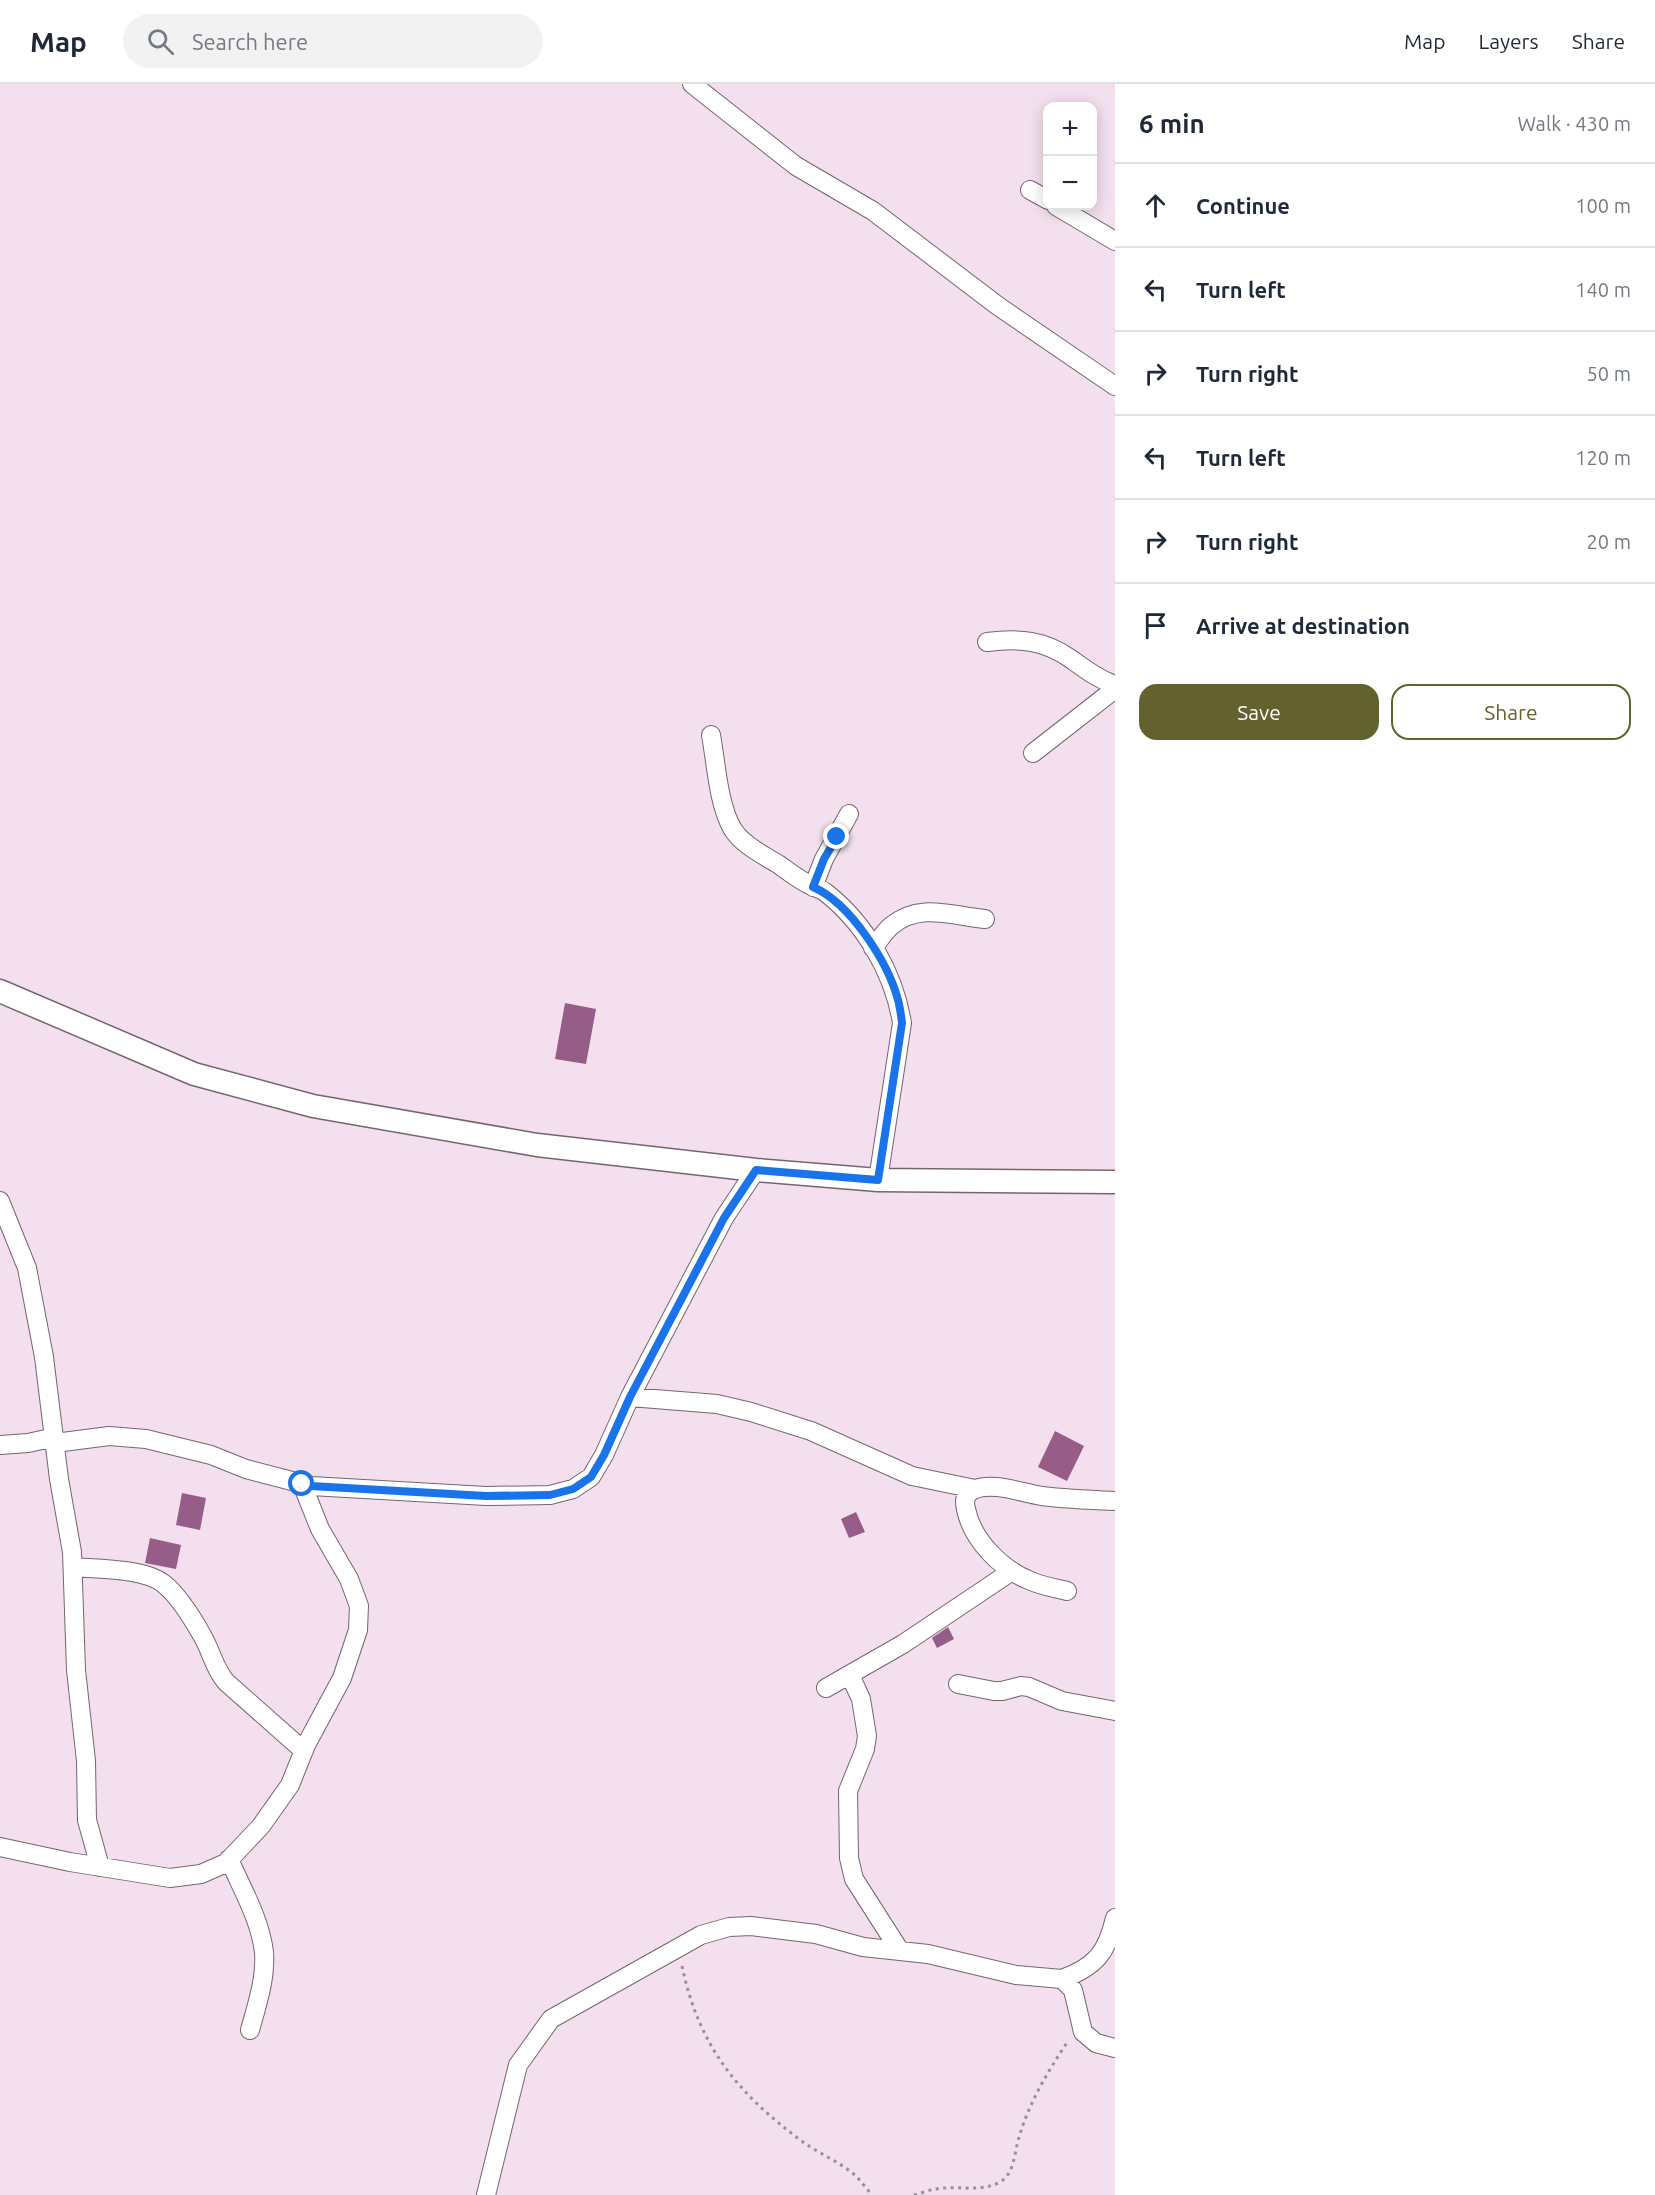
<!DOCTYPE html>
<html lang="en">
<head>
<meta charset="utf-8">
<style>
	:root { --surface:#fff; --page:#f2f2f3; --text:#1f2937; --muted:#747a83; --line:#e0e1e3; --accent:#63612e }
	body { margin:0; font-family:Ubuntu,sans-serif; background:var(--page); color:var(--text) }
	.controls { position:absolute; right:18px; top:18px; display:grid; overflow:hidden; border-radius:12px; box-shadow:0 3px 15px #0003 }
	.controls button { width:54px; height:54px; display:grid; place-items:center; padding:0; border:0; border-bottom:2px solid var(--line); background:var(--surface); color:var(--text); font:30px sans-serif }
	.stop { position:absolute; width:18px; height:18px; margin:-14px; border:4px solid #1a73e8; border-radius:50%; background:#fff }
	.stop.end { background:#1a73e8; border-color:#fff; box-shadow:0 2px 6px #0008 }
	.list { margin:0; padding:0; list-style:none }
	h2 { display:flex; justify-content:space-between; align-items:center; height:78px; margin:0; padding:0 24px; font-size:26px }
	h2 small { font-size:20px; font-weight:400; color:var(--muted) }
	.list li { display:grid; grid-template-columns:39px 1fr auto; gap:18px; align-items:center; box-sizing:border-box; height:84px; padding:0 24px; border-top:2px solid var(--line) }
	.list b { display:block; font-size:22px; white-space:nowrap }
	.list em { font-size:20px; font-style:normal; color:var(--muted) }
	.actions { display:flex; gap:12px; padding:18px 24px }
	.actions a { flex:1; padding:14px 0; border:2px solid var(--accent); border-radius:18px; text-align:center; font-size:21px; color:var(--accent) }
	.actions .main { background:var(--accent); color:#fff }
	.icon { flex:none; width:33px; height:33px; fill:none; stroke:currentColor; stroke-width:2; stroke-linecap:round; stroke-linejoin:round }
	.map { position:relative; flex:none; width:1115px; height:2111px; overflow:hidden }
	header { display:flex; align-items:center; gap:36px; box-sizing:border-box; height:84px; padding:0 30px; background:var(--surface); border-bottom:2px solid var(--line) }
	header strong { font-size:28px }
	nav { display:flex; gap:33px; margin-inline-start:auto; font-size:21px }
	.search { width:420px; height:54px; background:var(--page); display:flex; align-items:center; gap:15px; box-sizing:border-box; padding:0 21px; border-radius:33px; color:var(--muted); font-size:22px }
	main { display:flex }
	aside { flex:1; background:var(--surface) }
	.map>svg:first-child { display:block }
</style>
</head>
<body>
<header>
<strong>Map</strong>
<div class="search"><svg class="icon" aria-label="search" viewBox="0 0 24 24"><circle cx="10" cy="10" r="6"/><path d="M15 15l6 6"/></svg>Search here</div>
<nav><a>Map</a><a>Layers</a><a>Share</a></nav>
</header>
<main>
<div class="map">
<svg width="1115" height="2111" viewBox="0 0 1115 2111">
	<rect width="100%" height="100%" fill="#f3dfed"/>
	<path fill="#955d87" d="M 565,919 L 596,925 L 586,980 L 555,975 Z
		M 1055,1347 L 1084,1362 L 1067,1397 L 1038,1383 Z
		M 182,1409 L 206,1414 L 200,1446 L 176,1441 Z
		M 856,1428 L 865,1448 L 849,1454 L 841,1435 Z
		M 150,1454 L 181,1461 L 176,1485 L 145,1479 Z
		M 948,1543 L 954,1555 L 937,1564 L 932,1554 Z"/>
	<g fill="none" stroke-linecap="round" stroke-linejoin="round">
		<defs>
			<path id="minor" d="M 692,0 L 796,82 L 873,127 L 998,222 L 1115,302
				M 1030,106 L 1048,116
				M 1056,122 L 1115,157
				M 987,558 C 1019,554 1044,556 1071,575 C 1085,585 1098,595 1115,601
				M 711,651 C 716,678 718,719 732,744 C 741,760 763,771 778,780 C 788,787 798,795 808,800 C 814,803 820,805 825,808 C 865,839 894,889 902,939 L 878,1096
				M 1033,669 L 1115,605
				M 813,803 L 824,775 L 849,730
				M 873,864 C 879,857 884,848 891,842 C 920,818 951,832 985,835
				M 0,1117 L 27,1184 L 44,1273 L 59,1395 L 72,1468 L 76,1586 L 86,1677 L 87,1736 L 100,1783
				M 630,1313 L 717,1320 L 751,1328 L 811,1347 L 912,1392 L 975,1405
				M 55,1359 L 109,1352 L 146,1355 L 211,1371 L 246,1385 L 311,1402 L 486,1412 L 550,1411 L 573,1405 L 591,1393 L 604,1371 L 630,1313 L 724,1134 L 756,1086
				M 0,1361 L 28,1359 L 55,1353
				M 73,1483 C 97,1485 145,1484 164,1500 C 180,1513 193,1535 203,1553 C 212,1569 214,1584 226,1598 L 304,1667
				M 1067,1507 C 1055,1504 1042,1502 1031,1497 C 1002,1486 972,1456 966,1425 C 964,1417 965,1410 973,1406 C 993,1397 1021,1409 1042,1412 C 1066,1415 1090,1416 1115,1417
				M 850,1591 L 861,1615 L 867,1652 L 865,1665 L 848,1707 L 849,1774 L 854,1795 L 900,1867
				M 958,1600 L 994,1607 L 1002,1607 L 1021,1602 L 1029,1603 L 1062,1617 L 1115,1627
				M 826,1604 L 903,1560 L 1012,1487
				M 0,1763 L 70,1778 L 170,1794 L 201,1790 L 226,1779 L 261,1742 L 290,1701 L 306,1661 L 342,1594 L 358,1546 L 359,1522 L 349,1495 L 320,1445 L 302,1400
				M 229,1775 C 242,1805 260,1835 264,1868 C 266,1894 257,1921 250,1946
				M 1062,1895 C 1095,1883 1107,1869 1115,1834
				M 486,2111 L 518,1981 L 551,1935 L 701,1851 L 729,1843 L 751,1842 L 816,1850 L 863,1863 L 928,1870 L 1016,1891 L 1062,1895 L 1073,1906 L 1083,1948 L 1096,1959 L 1115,1964"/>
			<path id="tertiary" d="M 0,907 L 194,990 L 313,1022 L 537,1061 L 756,1086 L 878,1096 L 1115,1098"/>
		</defs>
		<use href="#minor" stroke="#756571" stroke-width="20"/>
		<use href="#tertiary" stroke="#756571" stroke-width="25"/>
		<path stroke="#9c8d97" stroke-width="3" stroke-dasharray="3 4.5" stroke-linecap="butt" d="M 682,1882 C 699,1963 738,2010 803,2058 C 820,2070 842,2079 857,2093 C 862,2099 867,2105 872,2111
			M 914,2111 C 921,2109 929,2106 936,2105 C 958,2101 979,2109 1000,2098 C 1014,2090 1014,2071 1018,2057 C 1028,2020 1047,1989 1068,1957"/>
		<use href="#minor" stroke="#fff" stroke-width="18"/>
		<use href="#tertiary" stroke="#fff" stroke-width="22"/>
	</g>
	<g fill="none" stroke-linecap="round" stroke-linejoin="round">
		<path stroke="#1a73e8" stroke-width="8" d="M 302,1400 L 311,1402 L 486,1412 L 550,1411 L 573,1405 L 591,1393 L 604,1371 L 630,1313 L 724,1134 L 756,1086 L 878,1096 L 902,939 C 901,931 900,923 898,916 C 888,878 850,819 813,803 L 824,775 L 837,753"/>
	</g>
</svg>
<div class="controls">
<button>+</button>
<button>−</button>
</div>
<div class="stop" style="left:302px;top:1400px"></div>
<div class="stop end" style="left:837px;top:753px"></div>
</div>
<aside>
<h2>6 min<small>Walk · 430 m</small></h2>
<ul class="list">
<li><svg class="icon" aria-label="ahead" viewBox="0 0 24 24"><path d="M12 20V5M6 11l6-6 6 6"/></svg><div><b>Continue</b></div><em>100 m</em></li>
<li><svg class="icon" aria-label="left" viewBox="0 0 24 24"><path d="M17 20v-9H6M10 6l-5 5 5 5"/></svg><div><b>Turn left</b></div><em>140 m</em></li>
<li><svg class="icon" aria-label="right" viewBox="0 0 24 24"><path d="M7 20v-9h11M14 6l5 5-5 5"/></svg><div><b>Turn right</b></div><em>50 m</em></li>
<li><svg class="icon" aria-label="left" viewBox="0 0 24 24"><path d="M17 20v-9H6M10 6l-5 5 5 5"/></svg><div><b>Turn left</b></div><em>120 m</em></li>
<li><svg class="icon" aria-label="right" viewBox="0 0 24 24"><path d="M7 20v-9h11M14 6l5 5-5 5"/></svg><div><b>Turn right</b></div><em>20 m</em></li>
<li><svg class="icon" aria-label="arrive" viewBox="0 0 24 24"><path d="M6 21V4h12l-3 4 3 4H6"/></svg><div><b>Arrive at destination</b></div></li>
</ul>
<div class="actions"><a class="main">Save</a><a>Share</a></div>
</aside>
</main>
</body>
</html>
